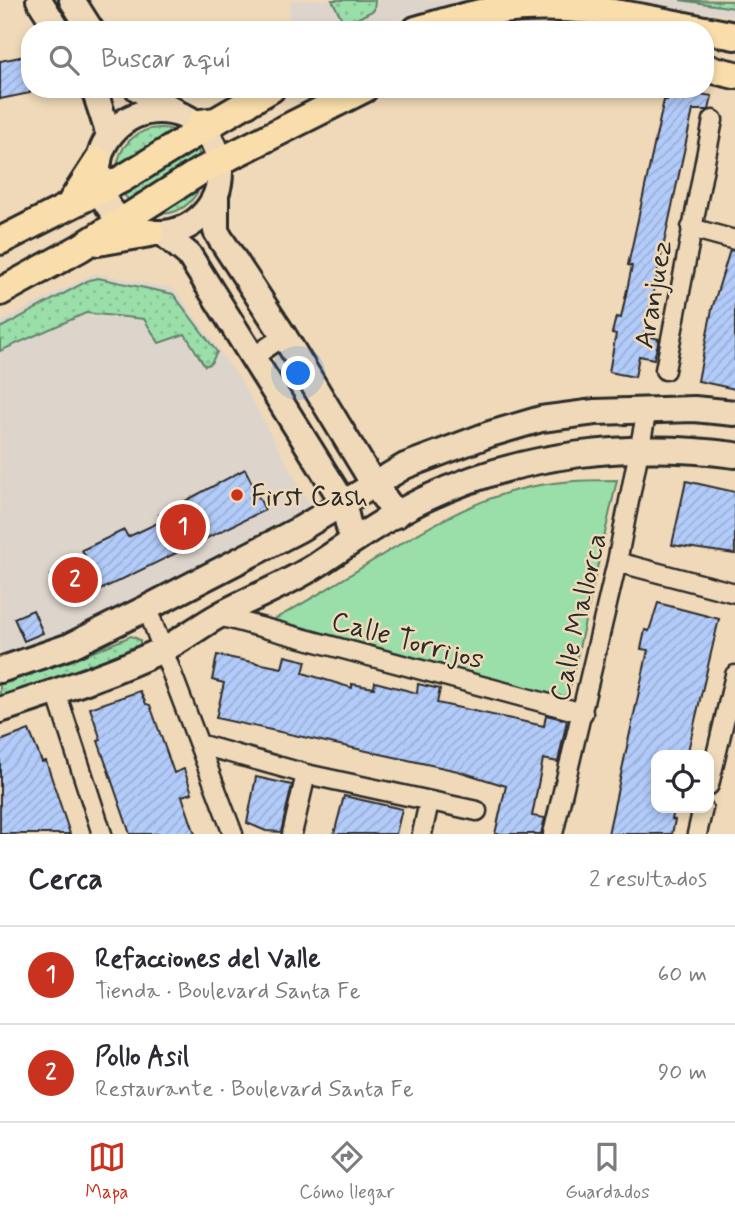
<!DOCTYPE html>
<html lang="es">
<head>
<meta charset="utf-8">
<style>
	:root { --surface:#fff; --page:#f7f7f7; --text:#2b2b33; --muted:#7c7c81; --line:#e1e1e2; --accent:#c8321e }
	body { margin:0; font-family:Mynerve,sans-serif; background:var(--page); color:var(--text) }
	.controls { position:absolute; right:21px; bottom:21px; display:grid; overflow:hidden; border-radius:14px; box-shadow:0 4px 10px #0003 }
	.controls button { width:63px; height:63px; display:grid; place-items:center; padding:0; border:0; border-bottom:2px solid var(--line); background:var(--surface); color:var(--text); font:35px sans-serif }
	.you { position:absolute; left:299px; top:374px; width:24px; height:24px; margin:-18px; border:5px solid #fff; border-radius:50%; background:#1a73e8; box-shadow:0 0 0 10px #1a73e833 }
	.badge { display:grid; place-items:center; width:46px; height:46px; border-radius:50%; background:var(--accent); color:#fff; font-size:23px; font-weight:700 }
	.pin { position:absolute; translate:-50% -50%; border:4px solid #fff; box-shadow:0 2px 7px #0006 }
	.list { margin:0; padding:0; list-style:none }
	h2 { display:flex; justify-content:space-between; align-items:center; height:91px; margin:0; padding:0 28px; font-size:30px }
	h2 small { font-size:23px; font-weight:400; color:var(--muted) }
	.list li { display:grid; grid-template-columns:46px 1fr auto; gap:21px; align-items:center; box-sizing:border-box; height:98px; padding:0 28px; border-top:2px solid var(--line) }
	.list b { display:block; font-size:26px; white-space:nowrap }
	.list p { margin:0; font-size:23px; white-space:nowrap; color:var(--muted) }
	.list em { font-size:23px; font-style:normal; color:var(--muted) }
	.icon { flex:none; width:38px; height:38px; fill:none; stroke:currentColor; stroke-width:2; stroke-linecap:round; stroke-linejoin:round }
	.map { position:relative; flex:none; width:735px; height:834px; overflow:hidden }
	.search { position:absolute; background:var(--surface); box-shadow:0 4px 10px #0003; left:21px; right:21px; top:21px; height:77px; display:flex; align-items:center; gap:18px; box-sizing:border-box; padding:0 24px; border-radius:28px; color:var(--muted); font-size:26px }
	.sheet { height:287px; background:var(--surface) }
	nav { display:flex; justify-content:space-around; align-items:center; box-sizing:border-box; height:98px; border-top:2px solid var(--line); background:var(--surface); font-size:19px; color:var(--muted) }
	nav a { display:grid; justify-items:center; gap:4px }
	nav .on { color:var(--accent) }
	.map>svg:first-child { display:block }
</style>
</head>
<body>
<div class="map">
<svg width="735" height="834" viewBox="0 0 735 834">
	<defs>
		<pattern id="grass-dots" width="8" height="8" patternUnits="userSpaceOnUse" patternTransform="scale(1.75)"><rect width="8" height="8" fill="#9adea9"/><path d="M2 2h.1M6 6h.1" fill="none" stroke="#85bf92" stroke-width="1.8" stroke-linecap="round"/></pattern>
		<pattern id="building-hatch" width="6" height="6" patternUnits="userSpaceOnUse" patternTransform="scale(1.75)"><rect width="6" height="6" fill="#b2cbf9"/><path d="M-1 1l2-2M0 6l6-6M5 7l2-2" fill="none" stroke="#99aed6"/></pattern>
	</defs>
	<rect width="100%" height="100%" fill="#efd9b8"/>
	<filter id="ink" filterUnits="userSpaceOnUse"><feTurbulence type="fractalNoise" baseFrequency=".0143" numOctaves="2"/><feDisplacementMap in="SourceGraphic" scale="14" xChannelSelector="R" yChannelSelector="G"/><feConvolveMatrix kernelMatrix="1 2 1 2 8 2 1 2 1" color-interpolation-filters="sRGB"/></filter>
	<g filter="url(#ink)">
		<path fill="#ddd5cc" d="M 291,0 L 476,0 L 352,30 L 287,30 Z
			M 609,0 L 735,0 L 735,17 Z
			M 95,273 L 171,288 L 178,293 L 240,379 L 310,505 L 305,512 L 79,630 L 0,659 L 0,322 Z"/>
		<path fill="url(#grass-dots)" stroke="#62846a" stroke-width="2" d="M 332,0 L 375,0 L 374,10 L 345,25 Z
			M 680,0 L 735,1 L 735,8 Z
			M117 171a43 43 0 1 1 86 0a43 43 0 1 1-86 0Z
			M 98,278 L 173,294 L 217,352 L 211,363 L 205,366 L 185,334 L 159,343 L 144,319 L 86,313 L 0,351 L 0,328 L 89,280 Z
			M 131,636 L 140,640 L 140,644 L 129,654 L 0,700 L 0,684 L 76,659 Z"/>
		<path fill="#9adea9" stroke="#62846a" stroke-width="2" d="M 617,480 L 569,692 L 564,697 L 261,626 C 344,586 434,510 521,489 C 552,481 584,480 617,480 Z"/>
		<path fill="url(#building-hatch)" stroke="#2b2b2b" stroke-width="2" d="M 30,55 L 30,93 L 0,99 L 0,61 Z
			M 670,89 L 712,96 L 709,110 L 693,110 L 644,335 L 659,339 L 654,359 L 639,356 L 635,377 L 609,372 L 616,334 L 612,333 L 616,317 L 621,318 L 632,266 L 628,265 L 664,100 L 667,100 Z
			M 730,250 L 735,251 L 735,389 L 698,381 L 712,309 Z
			M 245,469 L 265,510 L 65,607 L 50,576 L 86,558 L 82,550 L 124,530 L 128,537 L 162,521 L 159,515 Z
			M 686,481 L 735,492 L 735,554 L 672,545 Z
			M 658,603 L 719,619 L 687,755 L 656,755 L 656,808 L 675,808 L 672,819 L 675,820 L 672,834 L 608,834 L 648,650 L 641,649 L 645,630 L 649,631 Z
			M 33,610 L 43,633 L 24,641 L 14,618 Z
			M 217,655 L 282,668 L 285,656 L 306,661 L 303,673 L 352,688 L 352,684 L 374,688 L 375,682 L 417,693 L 418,684 L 440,689 L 437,703 L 544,726 L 546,715 L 567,720 L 558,762 L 543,759 L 532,816 L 545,818 L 541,834 L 495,834 L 506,786 L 458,771 L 216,718 L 224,683 L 212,680 Z
			M 140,691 L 146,704 L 150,705 L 174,773 L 184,769 L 192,793 L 182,796 L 195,834 L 130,834 L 98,741 L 101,740 L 90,708 Z
			M 29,730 L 42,762 L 46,761 L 70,834 L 0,834 L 0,741 Z
			M 256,777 L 292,785 L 281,832 L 266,831 L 247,823 Z
			M 344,796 L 402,809 L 396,834 L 334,834 Z"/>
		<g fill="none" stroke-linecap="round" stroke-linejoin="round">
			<defs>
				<path id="street" d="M 691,228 L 735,240
					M 253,357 L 284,336
					M 665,370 L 713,120
					M 617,562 L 735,593
					M 147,608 L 233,834
					M 219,616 L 583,713
					M 56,692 L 102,834
					M 202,745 L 306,774 L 477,811
					M 709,785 L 735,675
					M 292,834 L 306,774
					M 422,834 L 429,802
					M 553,834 L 617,562 L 647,410
					M 697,834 L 703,808"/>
				<path id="secondary" d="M 39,0 L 58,30
					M 72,0 L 91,30
					M 94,89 L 109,135
					M 138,89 L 174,110
					M98 172a61 61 0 1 1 122 0a61 61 0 1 1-122 0Z
					M 216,198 L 216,231 L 220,238 L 284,336 L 373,483 L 397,515
					M 164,234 L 189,255 L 343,502 L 352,541
					M 0,670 L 70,646 L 147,608 L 300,529 L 405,466 L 490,434 L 541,419 L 595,412 L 694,409 L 735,413
					M 0,710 C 55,692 112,674 164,649 C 182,640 200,626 218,616 C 250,598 286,585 317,565 C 352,542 387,517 425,499 C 521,453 631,441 735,455"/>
				<path id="primary" d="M 416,30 C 442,23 468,14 495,11 C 565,0 636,16 705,30
					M 705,30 L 735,36
					M 705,68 L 735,75
					M 201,123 L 216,121 L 271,89
					M 72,201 L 98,161
					M 0,241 L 122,179 L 216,121
					M 98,242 L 150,233
					M 0,292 L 80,248 L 199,172 L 364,89"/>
			</defs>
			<use href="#street" stroke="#2b2b2b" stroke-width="23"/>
			<use href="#secondary" stroke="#2b2b2b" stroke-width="30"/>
			<use href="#primary" stroke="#2b2b2b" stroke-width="32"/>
			<use href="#street" stroke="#efd9b8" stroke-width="18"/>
			<use href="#secondary" stroke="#efd9b8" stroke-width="24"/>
			<use href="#primary" stroke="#f9deab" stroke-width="26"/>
		</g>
	</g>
	<circle fill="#c8321e" stroke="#efd9b8" stroke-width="2.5" cx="237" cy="495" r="7"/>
	<g text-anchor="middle" stroke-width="5" stroke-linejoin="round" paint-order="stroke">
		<g font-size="28" fill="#2b2b2b" stroke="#efd9b8">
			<text transform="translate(652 294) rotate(-80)" y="10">Aranjuez</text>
			<text transform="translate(577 617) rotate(-77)" y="10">Calle Mallorca</text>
			<text transform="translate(408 639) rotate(15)" y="10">Calle Torrijos</text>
		</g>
		<g font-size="28" fill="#2b2b2b" stroke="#efd9b8" text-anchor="start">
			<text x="251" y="505">First Cash</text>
		</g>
	</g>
</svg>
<div class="controls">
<button><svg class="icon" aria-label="locate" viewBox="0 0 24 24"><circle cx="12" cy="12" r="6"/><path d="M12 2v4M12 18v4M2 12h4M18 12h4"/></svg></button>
</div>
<div class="you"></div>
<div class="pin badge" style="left:183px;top:527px">1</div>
<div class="pin badge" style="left:75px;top:580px">2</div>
<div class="search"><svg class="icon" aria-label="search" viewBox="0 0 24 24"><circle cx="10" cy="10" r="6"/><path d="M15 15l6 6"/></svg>Buscar aquí</div>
</div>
<section class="sheet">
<h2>Cerca<small>2 resultados</small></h2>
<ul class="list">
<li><span class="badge">1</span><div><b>Refacciones del Valle</b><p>Tienda · Boulevard Santa Fe</p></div><em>60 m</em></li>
<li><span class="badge">2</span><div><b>Pollo Asil</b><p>Restaurante · Boulevard Santa Fe</p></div><em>90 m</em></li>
</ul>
</section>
<nav>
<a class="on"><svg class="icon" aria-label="map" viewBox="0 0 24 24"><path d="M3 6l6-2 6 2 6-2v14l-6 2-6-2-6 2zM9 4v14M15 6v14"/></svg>Mapa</a>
<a><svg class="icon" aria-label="directions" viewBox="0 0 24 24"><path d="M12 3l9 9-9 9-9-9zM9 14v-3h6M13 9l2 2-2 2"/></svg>Cómo llegar</a>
<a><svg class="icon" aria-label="saved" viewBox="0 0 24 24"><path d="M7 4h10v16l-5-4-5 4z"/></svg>Guardados</a>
</nav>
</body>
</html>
